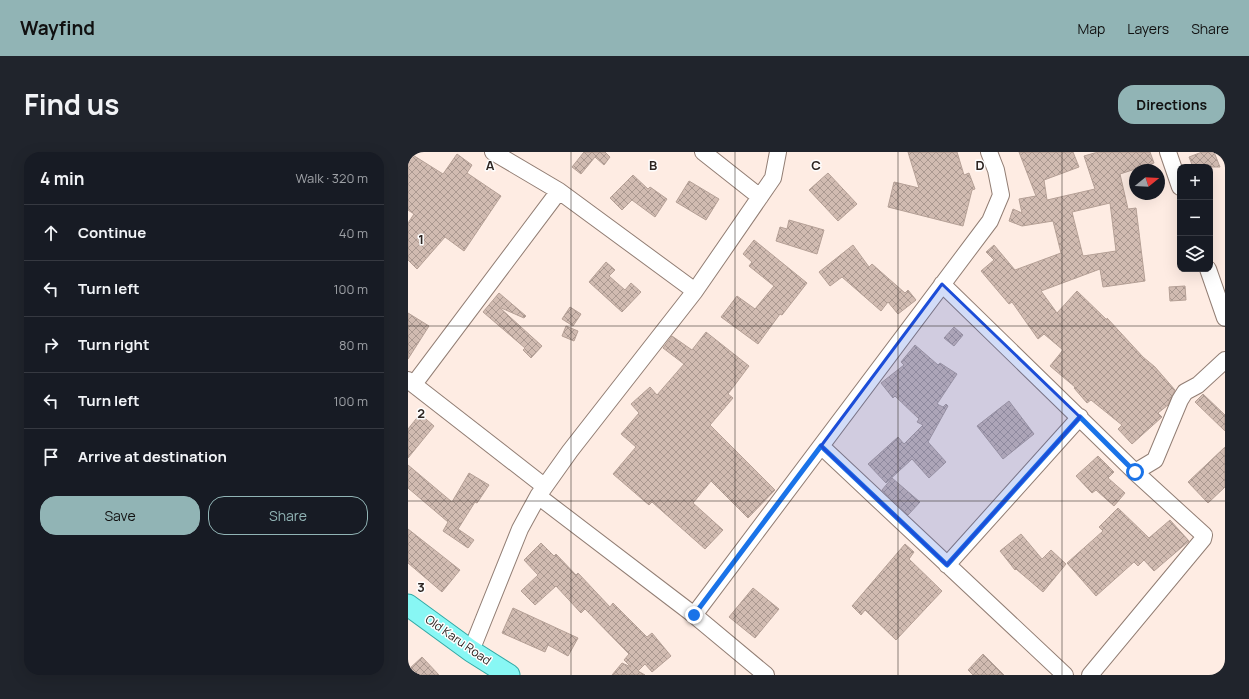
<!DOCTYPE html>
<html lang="en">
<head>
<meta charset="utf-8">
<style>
	:root { --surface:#171b24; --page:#20242c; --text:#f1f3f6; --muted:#9ea1a6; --line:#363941; --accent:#91b4b5 }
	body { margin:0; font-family:Manrope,sans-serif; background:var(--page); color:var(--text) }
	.controls { position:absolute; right:12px; top:12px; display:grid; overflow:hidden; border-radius:8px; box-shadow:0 4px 16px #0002 }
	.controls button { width:36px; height:36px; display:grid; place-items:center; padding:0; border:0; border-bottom:1px solid var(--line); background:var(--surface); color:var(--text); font:20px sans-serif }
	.compass { position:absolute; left:721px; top:12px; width:36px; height:36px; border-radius:50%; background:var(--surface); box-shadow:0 4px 16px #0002; rotate:72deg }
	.stop { position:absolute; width:12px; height:12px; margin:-9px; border:3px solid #1a73e8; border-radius:50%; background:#fff }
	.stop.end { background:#1a73e8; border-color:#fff; box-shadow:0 1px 4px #0008 }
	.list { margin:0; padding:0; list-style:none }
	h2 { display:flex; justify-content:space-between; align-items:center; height:52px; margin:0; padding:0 16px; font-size:17px }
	h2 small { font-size:13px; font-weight:400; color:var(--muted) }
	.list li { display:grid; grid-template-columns:26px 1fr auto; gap:12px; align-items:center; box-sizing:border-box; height:56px; padding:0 16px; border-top:1px solid var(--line) }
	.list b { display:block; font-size:15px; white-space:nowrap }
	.list em { font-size:13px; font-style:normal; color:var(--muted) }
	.actions { display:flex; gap:8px; padding:12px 16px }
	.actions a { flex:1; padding:9px 0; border:1px solid var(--accent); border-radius:16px; text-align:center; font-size:14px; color:var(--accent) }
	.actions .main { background:var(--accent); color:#111 }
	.icon { flex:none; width:22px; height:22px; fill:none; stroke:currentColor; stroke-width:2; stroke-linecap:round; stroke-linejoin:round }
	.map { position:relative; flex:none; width:817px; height:523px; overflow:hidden; border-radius:16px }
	header { display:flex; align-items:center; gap:24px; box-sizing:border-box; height:56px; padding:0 20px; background:var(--accent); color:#111 }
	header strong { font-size:19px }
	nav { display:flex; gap:22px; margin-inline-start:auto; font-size:14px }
	.intro { display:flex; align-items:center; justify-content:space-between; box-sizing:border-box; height:96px; padding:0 24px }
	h1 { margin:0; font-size:28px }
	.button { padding:10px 18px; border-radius:16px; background:var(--accent); color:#111; font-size:14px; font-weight:700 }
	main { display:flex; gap:24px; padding:0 24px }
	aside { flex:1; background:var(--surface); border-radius:16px; box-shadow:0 4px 16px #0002 }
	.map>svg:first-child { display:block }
</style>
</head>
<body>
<header>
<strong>Wayfind</strong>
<nav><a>Map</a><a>Layers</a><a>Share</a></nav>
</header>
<div class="intro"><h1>Find us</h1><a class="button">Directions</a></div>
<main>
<aside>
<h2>4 min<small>Walk · 320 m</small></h2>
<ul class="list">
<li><svg class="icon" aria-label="ahead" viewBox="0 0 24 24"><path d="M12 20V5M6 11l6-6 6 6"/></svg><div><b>Continue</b></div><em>40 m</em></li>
<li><svg class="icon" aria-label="left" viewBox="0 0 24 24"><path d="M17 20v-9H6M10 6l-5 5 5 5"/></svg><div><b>Turn left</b></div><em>100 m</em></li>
<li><svg class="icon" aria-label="right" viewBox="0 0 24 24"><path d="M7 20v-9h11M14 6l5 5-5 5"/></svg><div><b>Turn right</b></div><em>80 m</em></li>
<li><svg class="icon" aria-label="left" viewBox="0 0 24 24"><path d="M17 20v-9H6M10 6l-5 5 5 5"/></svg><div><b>Turn left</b></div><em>100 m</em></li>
<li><svg class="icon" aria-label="arrive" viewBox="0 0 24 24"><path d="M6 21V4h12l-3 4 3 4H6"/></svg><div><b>Arrive at destination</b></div></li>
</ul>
<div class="actions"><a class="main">Save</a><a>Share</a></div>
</aside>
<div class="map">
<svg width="817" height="523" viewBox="0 0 817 523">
	<defs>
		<pattern id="building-cross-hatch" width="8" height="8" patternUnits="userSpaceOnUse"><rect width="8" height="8" fill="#d1bbb1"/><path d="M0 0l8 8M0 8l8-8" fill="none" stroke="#aa9890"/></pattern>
	</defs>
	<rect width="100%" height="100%" fill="#feece3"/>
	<path fill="url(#building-cross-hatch)" stroke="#b5a096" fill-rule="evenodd" d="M 0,0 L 35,22 L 49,2 L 64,13 L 59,21 L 93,44 L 56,99 L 37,85 L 9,117 L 0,108 L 0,71 L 6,62 L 0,58 Z
		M 176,0 L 197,0 L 202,5 L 196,13 L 187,5 L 173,22 L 164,15 Z
		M 500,0 L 549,0 L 556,23 L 561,21 L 567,37 L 564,38 L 555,74 L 480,55 L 486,30 L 511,36 Z
		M 611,0 L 665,0 L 671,15 L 636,28 L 639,48 L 687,37 L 676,4 L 690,0 L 742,0 L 746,11 L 712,22 L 720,57 L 728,56 L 737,129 L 695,135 L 692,117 L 633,139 L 649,161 L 669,139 L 699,168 L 699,166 L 735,205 L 747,215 L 767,238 L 760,253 L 750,261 L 754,265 L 724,292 L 710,277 L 714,273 L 683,248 L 679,251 L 666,236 L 667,235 L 642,214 L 655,198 L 636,182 L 630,187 L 604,150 L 601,152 L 573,119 L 586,108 L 578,100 L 586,93 L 607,118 L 653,101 L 645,69 L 614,74 L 601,69 L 605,57 L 614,61 L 611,47 L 628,44 ZM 702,51 L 708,99 L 675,104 L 664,60 Z
		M 794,0 L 806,0 L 812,15 L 785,15 L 781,5 Z
		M 420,21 L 449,52 L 430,69 L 401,38 Z
		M 225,23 L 240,37 L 242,35 L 259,47 L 247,65 L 224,48 L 214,58 L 202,46 Z
		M 281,29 L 311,47 L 298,68 L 268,50 Z
		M 381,68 L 416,78 L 409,102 L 368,89 L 372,75 L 379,77 Z
		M 346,88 L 399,131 L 374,163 L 372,162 L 350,192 L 313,165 L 329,144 L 347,157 L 366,134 L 341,114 L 344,110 L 335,102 Z
		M 445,93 L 461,115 L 464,112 L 497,141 L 500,138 L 508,148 L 490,162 L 480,150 L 473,159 L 434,125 L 422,134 L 411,120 Z
		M 198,110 L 207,118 L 201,124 L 217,138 L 223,131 L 233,140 L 214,160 L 181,130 Z
		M 777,134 L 778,148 L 762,149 L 761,135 Z
		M 91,141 L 118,164 L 116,166 L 91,155 L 134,194 L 123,206 L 115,198 L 117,196 L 75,160 Z
		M 162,155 L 173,162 L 165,174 L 154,167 Z
		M 0,161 L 21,174 L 0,207 Z
		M 158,174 L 170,179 L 166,189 L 154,184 Z
		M 546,175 L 555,183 L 546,194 L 536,186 Z
		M 298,180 L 341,214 L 320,242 L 325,246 L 302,273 L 367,338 L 340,366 L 303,329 L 285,351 L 315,378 L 297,397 L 244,350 L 241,353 L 205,322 L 228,295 L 213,282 L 231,261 L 223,252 L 242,235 L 249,243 L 276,212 L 255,196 L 264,184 L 284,198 Z
		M 507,193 L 530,213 L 532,211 L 549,222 L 529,252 L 535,255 L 538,252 L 540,254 L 520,290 L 538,310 L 521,326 L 504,307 L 478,331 L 460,312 L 490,285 L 496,292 L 515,273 L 509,270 L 511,267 L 487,244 L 485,246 L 473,231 L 496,213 L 493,210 Z
		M 795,242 L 817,263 L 817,279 L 787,250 Z
		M 601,249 L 626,282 L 595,307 L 569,274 Z
		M 12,262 L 26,274 L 0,306 L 0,277 Z
		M 817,295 L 817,335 L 800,351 L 780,330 Z
		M 690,304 L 706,320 L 700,326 L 717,341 L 706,354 L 688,338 L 684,341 L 668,324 Z
		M 0,313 L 44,350 L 61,321 L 81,333 L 69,351 L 67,350 L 50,377 L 66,388 L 60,396 L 35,379 L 40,370 L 0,336 Z
		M 484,326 L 512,350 L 500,363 L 474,338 Z
		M 710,356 L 741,386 L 762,368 L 781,389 L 746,419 L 736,408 L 730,414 L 726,410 L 688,444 L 659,411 L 695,379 L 691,375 Z
		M 0,377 L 52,418 L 34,440 L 0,411 Z
		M 613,382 L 634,407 L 643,398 L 658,412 L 635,440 L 608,417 L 607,418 L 592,399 Z
		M 133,391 L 146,404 L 148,402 L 168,423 L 170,421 L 202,455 L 205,451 L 239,485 L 244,481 L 263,504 L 244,520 L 237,512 L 230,519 L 237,523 L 204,523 L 214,511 L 223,515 L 216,508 L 221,502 L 177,457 L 173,461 L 148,434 L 127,453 L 113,439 L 130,423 L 116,408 Z
		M 497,392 L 506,400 L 501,407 L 534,439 L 488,488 L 457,458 L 453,463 L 444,454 Z
		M 345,436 L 371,457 L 347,486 L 321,465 Z
		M 105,456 L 170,486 L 160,504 L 140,493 L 137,500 L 94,481 Z
		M 575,502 L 596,523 L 565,523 L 560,518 Z
		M 14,505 L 31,523 L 0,523 L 0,518 Z"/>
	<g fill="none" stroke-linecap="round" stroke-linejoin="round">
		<defs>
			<path id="minor" d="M 85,0 L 151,39 L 287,139
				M 295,0 L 352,45
				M 760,0 L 772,35
				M 800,117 L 817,166
				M 534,132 L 727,320 L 796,383 L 795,387 L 682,523
				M 0,228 L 136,334
				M 6,232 L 151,39
				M 413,294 L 657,523
				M 727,320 L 747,308 L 772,248 L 777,240 L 790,233 L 817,208
				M 130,344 L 286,463 L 358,523
				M 539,413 L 672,265
				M 286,463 L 582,69 L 593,43 L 588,18 L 581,0
				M 63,499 L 112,377 L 130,344 L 162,299 L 287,139 L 365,26 L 370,0"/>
			<path id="major" d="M 0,453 L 63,499 L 101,523"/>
		</defs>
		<use href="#minor" stroke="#927e74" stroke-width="18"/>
		<use href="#major" stroke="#34a9a5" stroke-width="23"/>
		<use href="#minor" stroke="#fff" stroke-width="16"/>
		<use href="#major" stroke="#88f7f4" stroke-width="21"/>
	</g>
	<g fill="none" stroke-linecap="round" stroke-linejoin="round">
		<path stroke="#1a73e8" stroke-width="5" d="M 286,463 L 413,294 L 539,413 L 672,265 L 727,320"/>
	</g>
	<path fill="#1d4ed8" fill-opacity="0.2" stroke="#1d4ed8" stroke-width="3" stroke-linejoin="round" d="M 534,132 L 672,265 L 539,413 L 413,294 Z"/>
	<path fill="none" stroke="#2c2420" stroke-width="1" stroke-opacity="0.55" d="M 163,0 L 163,523M 327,0 L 327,523M 490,0 L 490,523M 654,0 L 654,523M 0,174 L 817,174M 0,349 L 817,349"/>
	<g text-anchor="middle" stroke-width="3" stroke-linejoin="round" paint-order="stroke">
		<g font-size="12" fill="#2c2420" stroke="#fdfdfd">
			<text transform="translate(50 488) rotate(35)" y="4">Old Karu Road</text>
		</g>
	</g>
	<g font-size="13" text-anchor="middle" font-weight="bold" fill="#2c2420" stroke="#fdfdfd" stroke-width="3" stroke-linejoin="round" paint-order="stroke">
		<text x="82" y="18">A</text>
		<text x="245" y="18">B</text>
		<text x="408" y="18">C</text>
		<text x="572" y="18">D</text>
		<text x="13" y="92">1</text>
		<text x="13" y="266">2</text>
		<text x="13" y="440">3</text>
	</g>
</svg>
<div class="controls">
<button>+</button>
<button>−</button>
<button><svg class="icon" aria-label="layers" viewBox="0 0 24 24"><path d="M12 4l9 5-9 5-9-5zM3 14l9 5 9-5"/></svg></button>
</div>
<svg class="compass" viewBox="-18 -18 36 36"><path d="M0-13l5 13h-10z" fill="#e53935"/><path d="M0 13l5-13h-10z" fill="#9ea1a6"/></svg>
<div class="stop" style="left:727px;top:320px"></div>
<div class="stop end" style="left:286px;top:463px"></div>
</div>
</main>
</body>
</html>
